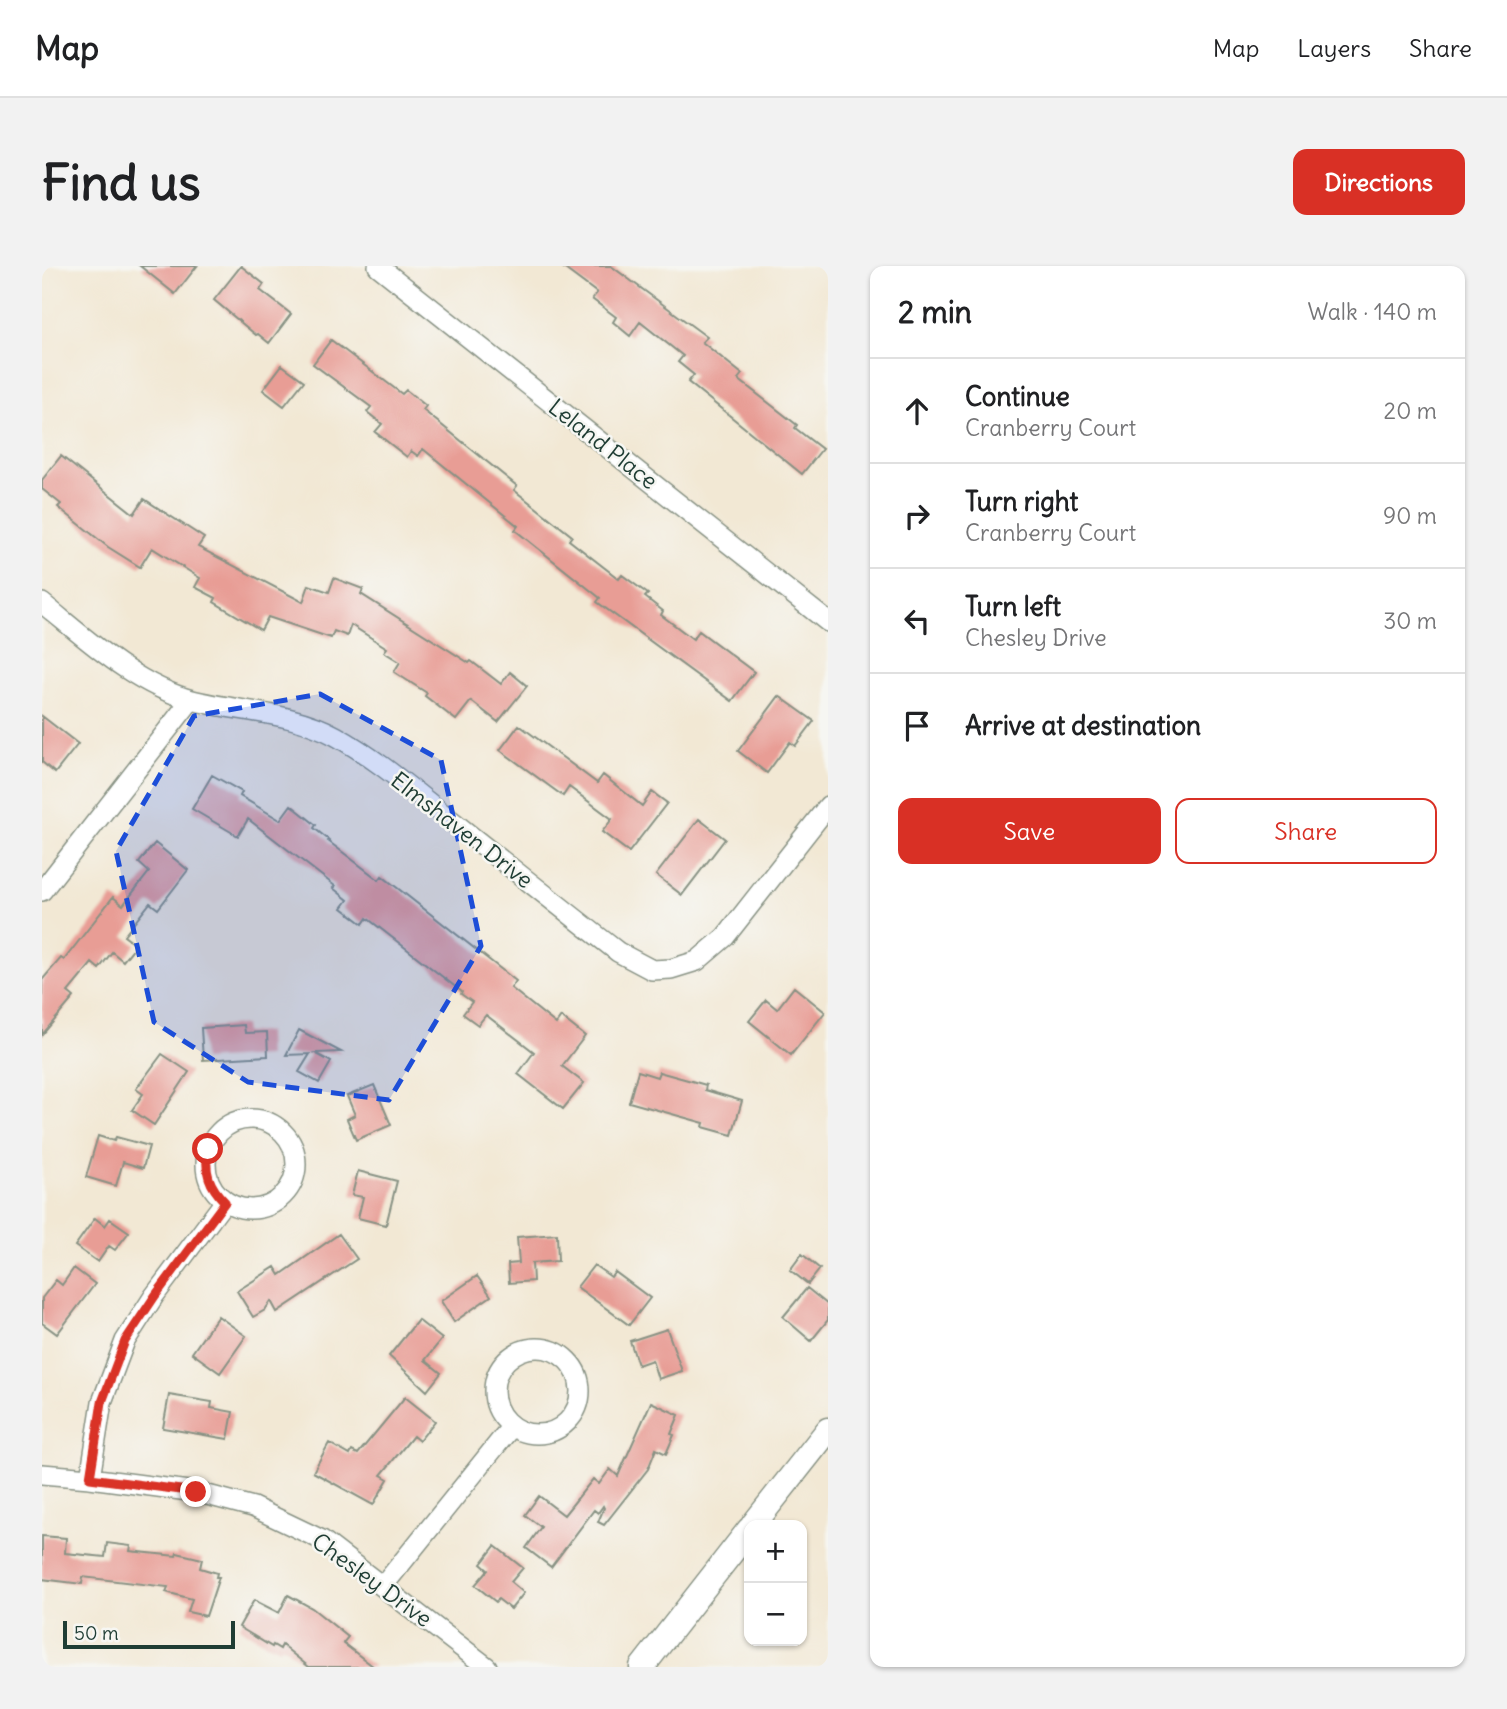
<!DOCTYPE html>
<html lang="en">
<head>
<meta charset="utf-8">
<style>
	:root { --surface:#fff; --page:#f2f2f2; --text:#202124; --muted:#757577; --line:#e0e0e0; --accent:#d93025 }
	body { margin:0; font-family:Delius,sans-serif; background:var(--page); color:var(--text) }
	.controls { position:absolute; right:21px; bottom:21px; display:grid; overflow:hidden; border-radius:14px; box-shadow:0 2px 5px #0004 }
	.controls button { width:63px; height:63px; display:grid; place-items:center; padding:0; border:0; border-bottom:2px solid var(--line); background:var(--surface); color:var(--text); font:35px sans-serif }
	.scale { position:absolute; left:21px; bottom:18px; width:172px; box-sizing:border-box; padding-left:7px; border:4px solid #1f3d34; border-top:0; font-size:19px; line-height:24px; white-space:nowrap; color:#1f3d34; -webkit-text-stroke:5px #f6f6f2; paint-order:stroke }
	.stop { position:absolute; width:21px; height:21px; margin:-16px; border:5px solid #d93025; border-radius:50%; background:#fff }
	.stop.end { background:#d93025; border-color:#fff; box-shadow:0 2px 7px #0008 }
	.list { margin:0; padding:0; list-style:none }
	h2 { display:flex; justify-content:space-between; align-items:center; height:91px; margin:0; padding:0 28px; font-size:30px }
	h2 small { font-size:23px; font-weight:400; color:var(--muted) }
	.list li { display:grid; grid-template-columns:46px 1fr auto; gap:21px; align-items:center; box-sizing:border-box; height:105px; padding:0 28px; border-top:2px solid var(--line) }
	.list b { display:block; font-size:26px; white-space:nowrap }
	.list p { margin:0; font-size:23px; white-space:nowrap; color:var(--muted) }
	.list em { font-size:23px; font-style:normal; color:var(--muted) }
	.actions { display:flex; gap:14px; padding:21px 28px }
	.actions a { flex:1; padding:16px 0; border:2px solid var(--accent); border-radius:14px; text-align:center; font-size:24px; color:var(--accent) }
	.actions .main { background:var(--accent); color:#fff }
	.icon { flex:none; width:38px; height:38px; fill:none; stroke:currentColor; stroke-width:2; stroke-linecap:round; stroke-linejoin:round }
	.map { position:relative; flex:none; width:786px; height:1401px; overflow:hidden; border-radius:14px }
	header { display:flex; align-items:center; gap:42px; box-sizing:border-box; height:98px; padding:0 35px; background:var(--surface); border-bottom:2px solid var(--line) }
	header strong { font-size:33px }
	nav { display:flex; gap:38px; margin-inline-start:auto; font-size:24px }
	.intro { display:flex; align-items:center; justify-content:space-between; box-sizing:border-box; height:168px; padding:0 42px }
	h1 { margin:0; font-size:49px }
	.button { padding:18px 32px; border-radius:14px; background:var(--accent); color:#fff; font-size:24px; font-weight:700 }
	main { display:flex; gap:42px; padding:0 42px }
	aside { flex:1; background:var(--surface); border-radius:14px; box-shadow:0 2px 5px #0004 }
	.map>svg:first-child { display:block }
</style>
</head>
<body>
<header>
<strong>Map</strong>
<nav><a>Map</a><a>Layers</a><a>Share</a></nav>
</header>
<div class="intro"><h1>Find us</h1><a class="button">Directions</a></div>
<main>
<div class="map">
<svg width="786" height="1401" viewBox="0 0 786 1401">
	<rect width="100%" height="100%" fill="#f6f6f2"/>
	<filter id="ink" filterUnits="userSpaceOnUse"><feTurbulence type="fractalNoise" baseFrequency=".0143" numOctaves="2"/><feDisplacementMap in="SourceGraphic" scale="14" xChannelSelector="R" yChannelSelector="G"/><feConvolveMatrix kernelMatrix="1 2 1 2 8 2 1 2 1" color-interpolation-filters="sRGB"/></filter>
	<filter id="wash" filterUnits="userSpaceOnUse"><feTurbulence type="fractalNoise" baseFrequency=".00686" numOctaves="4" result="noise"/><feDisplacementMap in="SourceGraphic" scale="28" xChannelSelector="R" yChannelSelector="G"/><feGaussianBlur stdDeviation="1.57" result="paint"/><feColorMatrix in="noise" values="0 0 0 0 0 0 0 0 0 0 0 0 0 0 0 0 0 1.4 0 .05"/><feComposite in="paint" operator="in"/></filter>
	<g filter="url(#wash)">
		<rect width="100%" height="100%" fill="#f2e8d4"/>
		<g id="blocks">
			<path fill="#e89d95" d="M 98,0 L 155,0 L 133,28 Z
				M 199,0 L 222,18 L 218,24 L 249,48 L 227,77 L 216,68 L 214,69 L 172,34 Z
				M 519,0 L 569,0 L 665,71 L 660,76 L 700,108 L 696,113 L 755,159 L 753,162 L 780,183 L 760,208 L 646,116 L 652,109 L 636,96 L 641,90 L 598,56 L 588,70 L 571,56 L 574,51 L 550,33 L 555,27 Z
				M 289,74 L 360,128 L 364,124 L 384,140 L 381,144 L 475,220 L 472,224 L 530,270 L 527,274 L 577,313 L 580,309 L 606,328 L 603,331 L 621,345 L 619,349 L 651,373 L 657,365 L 712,406 L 690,435 L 555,336 L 558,332 L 473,264 L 476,260 L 381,183 L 376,190 L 369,185 L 365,191 L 333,166 L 340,158 L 325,146 L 329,141 L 271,98 Z
				M 240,99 L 262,115 L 242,140 L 221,124 Z
				M 19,190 L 92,248 L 102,233 L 162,272 L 156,281 L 261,336 L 267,319 L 287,326 L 292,312 L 321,323 L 319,328 L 427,397 L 429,395 L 459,418 L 468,406 L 485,420 L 456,456 L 429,435 L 414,454 L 383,430 L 385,427 L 352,406 L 358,396 L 342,386 L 345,382 L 309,359 L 305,370 L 292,365 L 289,372 L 226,351 L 219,364 L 172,336 L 174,332 L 153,321 L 158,312 L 110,282 L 98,301 L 66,281 L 16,241 L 19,238 L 0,223 L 0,214 Z
				M 737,430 L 772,455 L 753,480 L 748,476 L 725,507 L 696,485 Z
				M 0,450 L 36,478 L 13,507 L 0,496 Z
				M 477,459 L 555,517 L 561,509 L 600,540 L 610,526 L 625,537 L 587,586 L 560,566 L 570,553 L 527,521 L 521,530 L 458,484 Z
				M 170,509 L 200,526 L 198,530 L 238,554 L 249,539 L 274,559 L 272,562 L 287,574 L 286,575 L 337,614 L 340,610 L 474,715 L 469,722 L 514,758 L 519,751 L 543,770 L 520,800 L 542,817 L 521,843 L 476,808 L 492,786 L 444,749 L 436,759 L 421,748 L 430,736 L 419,728 L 420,726 L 325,652 L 321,658 L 300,642 L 306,634 L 291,622 L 293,620 L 206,553 L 196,570 L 150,543 Z
				M 657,553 L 683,573 L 640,629 L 614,609 Z
				M 113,577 L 146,604 L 116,643 L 108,637 L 82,670 L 94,679 L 81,695 L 70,686 L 57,703 L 50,697 L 26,726 L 32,731 L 0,769 L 0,714 L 19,692 L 22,694 L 71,631 L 81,639 L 107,606 L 97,597 Z
				M 752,721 L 783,746 L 749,789 L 707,755 L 724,734 L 735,743 Z
				M 202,759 L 203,767 L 225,766 L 226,790 L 161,794 L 159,762 Z
				M 257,764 L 299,786 L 273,787 L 289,796 L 277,817 L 257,806 L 268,788 L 244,789 Z
				M 120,788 L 147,806 L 112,859 L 90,844 L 101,828 L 94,823 Z
				M 596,805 L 615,811 L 617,806 L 664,819 L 663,824 L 700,835 L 690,869 L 661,861 L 662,857 L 587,836 Z
				M 332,819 L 349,859 L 314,874 L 305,853 L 313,849 L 305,830 Z
				M 56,870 L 72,875 L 74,871 L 107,880 L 101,902 L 81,896 L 74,920 L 44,911 Z
				M 316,905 L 355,915 L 344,959 L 316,952 L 321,931 L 310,929 Z
				M 53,952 L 63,960 L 68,953 L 87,966 L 73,984 L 67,980 L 56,996 L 33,980 Z
				M 297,968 L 315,993 L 235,1046 L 229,1035 L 223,1044 L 211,1051 L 195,1025 L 233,1001 L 238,1009 Z
				M 515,968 L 516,995 L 490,997 L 491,1015 L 467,1017 L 466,998 L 477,997 L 475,971 Z
				M 760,988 L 778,1003 L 766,1018 L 748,1004 Z
				M 552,999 L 569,1011 L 573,1006 L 608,1032 L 587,1059 L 535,1021 Z
				M 32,1002 L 53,1018 L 15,1068 L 0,1057 L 0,1032 L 14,1014 L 20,1019 Z
				M 435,1010 L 449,1030 L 412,1056 L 399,1035 Z
				M 765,1022 L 786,1039 L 786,1054 L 769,1075 L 741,1051 Z
				M 176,1050 L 204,1070 L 178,1107 L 150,1087 Z
				M 376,1054 L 400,1073 L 383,1094 L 399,1107 L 385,1125 L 347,1090 Z
				M 625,1063 L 640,1105 L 616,1113 L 610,1094 L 596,1099 L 588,1075 Z
				M 127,1129 L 170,1136 L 169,1142 L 191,1146 L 186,1173 L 121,1162 Z
				M 363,1131 L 393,1155 L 377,1175 L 371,1170 L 339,1209 L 346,1213 L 331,1239 L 271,1206 L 287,1177 L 308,1189 L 310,1185 L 316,1188 Z
				M 609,1136 L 637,1149 L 629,1168 L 632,1169 L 624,1188 L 614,1183 L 606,1203 L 562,1259 L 556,1256 L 562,1242 L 561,1240 L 556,1247 L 552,1244 L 509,1301 L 484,1282 L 499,1261 L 483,1249 L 497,1230 L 522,1249 L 551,1213 L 557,1218 L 568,1203 L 576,1210 Z
				M 0,1270 L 24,1272 L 23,1287 L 63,1291 L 65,1277 L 89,1280 L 88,1285 L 134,1290 L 135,1287 L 160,1293 L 158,1302 L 175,1307 L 174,1311 L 177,1311 L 164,1350 L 146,1346 L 150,1333 L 124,1326 L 126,1321 L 41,1311 L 40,1318 L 0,1313 Z
				M 453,1280 L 481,1302 L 469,1316 L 482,1327 L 469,1343 L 456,1333 L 454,1336 L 433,1319 L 446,1304 L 439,1298 Z
				M 246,1329 L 270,1342 L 306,1371 L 301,1377 L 332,1401 L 267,1401 L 240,1379 L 238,1383 L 231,1379 L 230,1381 L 197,1361 L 212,1334 L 237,1347 Z"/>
		</g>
	</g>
	<g filter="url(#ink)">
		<use href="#blocks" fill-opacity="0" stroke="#889284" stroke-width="2"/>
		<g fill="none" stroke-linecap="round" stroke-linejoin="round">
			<defs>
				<path id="minor" d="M 336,0 L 786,356
					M 0,337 C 46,374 93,419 150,434 C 198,446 251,446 294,470 C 337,494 375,528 414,558 C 468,601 522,644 576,686 L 610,704 L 629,703 L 655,695 L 683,671 L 786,540
					M 0,625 L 149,434
					M164 898a45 45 0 1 1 90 0a45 45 0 1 1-90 0Z
					M452 1125a43 43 0 1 1 86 0a43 43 0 1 1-86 0Z
					M 0,1208 L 48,1212 L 154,1226 L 211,1241 L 280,1274 L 445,1401
					M 48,1212 L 60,1136 L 83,1075 L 112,1030 L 183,935
					M 341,1320 L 470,1160"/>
				<path id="tertiary" d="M 711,1259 L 786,1164
					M 600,1401 L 707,1264"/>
			</defs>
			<use href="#minor" stroke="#889284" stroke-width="22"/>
			<use href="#tertiary" stroke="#889284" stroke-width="27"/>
			<use href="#minor" stroke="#fff" stroke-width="19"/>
			<use href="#tertiary" stroke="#fff" stroke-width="24"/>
		</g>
	</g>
	<g fill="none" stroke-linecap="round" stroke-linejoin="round" filter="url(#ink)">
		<path stroke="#d93025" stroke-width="9" d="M 154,1226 L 48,1212 L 60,1136 L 83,1075 L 113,1030 L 183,936 C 167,920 162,906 166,883"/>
	</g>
	<path fill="#1d4ed8" fill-opacity="0.2" stroke="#1d4ed8" stroke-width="5" stroke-dasharray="14 9" stroke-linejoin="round" d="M 278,428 L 399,494 L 439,680 L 347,834 L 206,816 L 112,756 L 74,585 L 152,450 Z"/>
	<g text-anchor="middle" stroke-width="5" stroke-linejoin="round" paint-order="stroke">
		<g font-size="23" fill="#1f3d34" stroke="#f6f6f2">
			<text transform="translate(561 178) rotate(38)" y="8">Leland Place</text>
			<text transform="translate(420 564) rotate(38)" y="8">Elmshaven Drive</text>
			<text transform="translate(330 1314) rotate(36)" y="8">Chesley Drive</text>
		</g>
	</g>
</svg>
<div class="controls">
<button>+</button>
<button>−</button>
</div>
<div class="scale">50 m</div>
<div class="stop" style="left:166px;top:883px"></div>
<div class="stop end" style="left:154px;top:1226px"></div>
</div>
<aside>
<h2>2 min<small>Walk · 140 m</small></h2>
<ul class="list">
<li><svg class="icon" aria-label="ahead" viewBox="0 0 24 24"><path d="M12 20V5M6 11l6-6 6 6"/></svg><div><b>Continue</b><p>Cranberry Court</p></div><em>20 m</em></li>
<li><svg class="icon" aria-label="right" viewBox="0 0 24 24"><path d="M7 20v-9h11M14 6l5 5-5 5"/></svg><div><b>Turn right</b><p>Cranberry Court</p></div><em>90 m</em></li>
<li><svg class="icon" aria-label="left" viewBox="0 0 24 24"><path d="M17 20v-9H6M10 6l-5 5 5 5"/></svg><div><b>Turn left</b><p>Chesley Drive</p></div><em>30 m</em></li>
<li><svg class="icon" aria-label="arrive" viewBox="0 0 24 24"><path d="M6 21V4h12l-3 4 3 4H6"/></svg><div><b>Arrive at destination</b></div></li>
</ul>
<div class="actions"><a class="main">Save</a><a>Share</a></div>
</aside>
</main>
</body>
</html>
